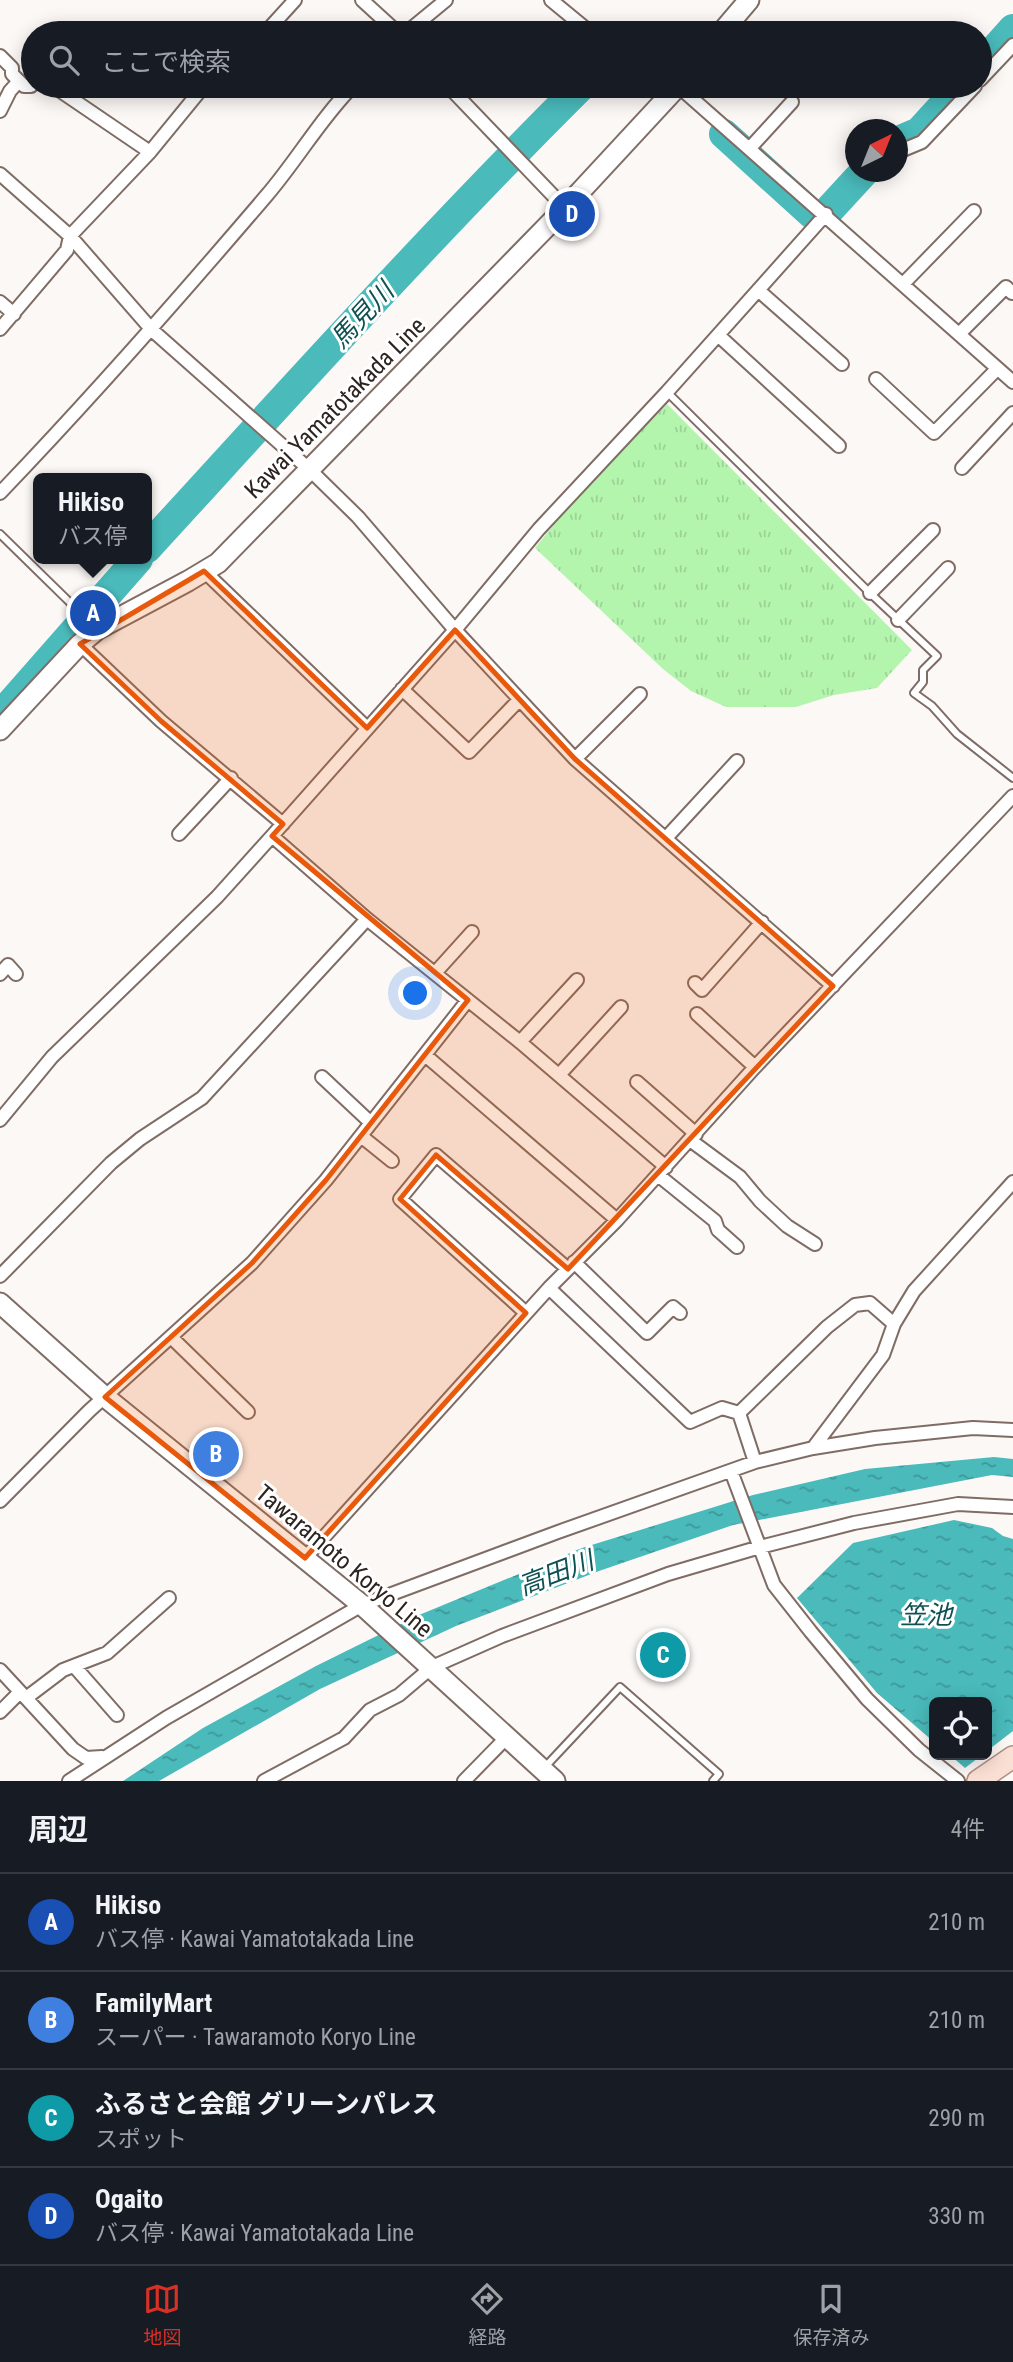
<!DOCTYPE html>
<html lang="ja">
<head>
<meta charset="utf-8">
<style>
	:root { --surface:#171b24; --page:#20242c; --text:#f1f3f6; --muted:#9ea1a6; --line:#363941; --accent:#d93025 }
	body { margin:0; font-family:"Roboto Condensed","Noto Sans JP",sans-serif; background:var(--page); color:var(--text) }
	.controls { position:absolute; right:21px; bottom:21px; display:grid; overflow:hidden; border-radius:10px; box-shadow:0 4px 18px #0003 }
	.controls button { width:63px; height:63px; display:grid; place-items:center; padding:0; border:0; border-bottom:2px solid var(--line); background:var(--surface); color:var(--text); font:35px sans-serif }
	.compass { position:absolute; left:845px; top:119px; width:63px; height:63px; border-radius:50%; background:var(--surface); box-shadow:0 4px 18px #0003; rotate:43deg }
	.you { position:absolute; left:416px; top:994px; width:24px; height:24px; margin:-18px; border:5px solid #fff; border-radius:50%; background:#1a73e8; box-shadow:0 0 0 10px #1a73e833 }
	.badge { display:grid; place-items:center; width:46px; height:46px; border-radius:50%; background:var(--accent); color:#fff; font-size:23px; font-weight:700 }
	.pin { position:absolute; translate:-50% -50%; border:4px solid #fff; box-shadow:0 2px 7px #0006 }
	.popup { position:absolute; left:33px; top:473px; width:119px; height:91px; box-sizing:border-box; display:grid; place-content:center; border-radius:10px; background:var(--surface); filter:drop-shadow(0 2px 5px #0005); font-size:23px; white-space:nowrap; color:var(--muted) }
	.popup b { font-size:26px; color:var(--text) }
	.popup::after { content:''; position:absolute; left:50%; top:100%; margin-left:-14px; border:14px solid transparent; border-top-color:var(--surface) }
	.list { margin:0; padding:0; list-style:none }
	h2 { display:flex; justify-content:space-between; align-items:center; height:91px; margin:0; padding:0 28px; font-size:30px }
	h2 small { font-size:23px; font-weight:400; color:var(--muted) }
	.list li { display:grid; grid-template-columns:46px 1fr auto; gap:21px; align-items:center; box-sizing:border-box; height:98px; padding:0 28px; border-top:2px solid var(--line) }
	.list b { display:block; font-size:26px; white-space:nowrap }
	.list p { margin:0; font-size:23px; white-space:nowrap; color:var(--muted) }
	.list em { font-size:23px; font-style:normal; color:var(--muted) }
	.icon { flex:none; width:38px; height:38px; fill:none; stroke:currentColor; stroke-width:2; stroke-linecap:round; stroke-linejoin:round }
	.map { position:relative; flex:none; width:1013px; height:1781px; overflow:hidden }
	.search { position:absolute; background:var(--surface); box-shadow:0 4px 18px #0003; left:21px; right:21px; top:21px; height:77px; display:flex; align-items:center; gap:18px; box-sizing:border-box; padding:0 24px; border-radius:38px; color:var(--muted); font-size:26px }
	.sheet { height:483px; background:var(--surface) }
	nav { display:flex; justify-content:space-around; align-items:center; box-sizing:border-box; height:98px; border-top:2px solid var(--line); background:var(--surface); font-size:19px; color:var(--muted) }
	nav a { display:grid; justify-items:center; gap:4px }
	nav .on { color:var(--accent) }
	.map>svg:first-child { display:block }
</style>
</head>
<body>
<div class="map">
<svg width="1013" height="1781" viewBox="0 0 1013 1781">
	<defs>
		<pattern id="park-tufts" width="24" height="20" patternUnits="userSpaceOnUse" patternTransform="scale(1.75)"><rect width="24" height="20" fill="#b4f5ad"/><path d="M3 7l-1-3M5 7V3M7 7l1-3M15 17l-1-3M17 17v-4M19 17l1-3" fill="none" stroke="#9bd295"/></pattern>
		<pattern id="water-ripples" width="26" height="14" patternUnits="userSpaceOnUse" patternTransform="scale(1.75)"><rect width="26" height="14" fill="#4ababb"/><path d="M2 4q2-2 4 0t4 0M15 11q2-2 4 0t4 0" fill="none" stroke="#3e9798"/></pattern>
	</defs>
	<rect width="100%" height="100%" fill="#fcf8f6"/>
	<path fill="url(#park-tufts)" d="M 667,404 L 912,650 L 877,688 L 834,695 L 796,707 L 726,707 L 691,691 L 663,669 L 535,548 L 568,507 Z"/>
	<path fill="url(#water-ripples)" d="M 994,1457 L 1013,1459 L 1013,1477 L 992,1475 L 733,1525 L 599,1571 L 456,1626 L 320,1689 L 159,1781 L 123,1781 L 203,1728 L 316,1666 L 419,1615 L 582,1548 L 753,1495 L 865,1469 Z
		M 954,1520 L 992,1528 L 1003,1536 L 1013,1539 L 1013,1731 L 987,1751 L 987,1702 L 934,1702 L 934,1742 L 877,1693 L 797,1598 L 853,1543 Z
		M 950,1755 L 982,1755 L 965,1768 Z"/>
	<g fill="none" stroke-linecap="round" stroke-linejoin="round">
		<path stroke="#4ababb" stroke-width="30" d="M 980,66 L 1013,29
			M 724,134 L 812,214
			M 898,141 L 919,132 L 961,86
			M 829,210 L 864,172
			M 147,548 C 290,392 431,235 581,86
			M 0,716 L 138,559"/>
		<defs>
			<path id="lane" d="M 667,392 L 870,593 L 937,656 L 923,670 L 923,682 L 914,693 L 932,706 L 957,734 L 1013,778
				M 0,534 L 96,628
				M 544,1768 L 620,1687 L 719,1774 L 713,1781"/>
			<path id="street" d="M 362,0 L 398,33
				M 551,0 L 591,33
				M 265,33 L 295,0
				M 406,33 L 446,0
				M 0,56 L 12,68 L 12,74 L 19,81
				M 980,80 L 1013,45
				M 53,86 L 150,152
				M 448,86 L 565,208
				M 678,86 L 1013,382
				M 0,111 L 10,91 L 19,81 L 24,86 L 31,86 L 33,83
				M 750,148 L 792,102
				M 898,152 L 922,142 L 975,86
				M 0,174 L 70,236 L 152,330 L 310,470 L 358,517 L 455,630 L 575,759 L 833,986
				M 903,284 L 974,211
				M 758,290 L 842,364
				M 0,302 L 14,314
				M 0,329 L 67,250 L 70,236 L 150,152 L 204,86
				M 959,334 L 1006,287 L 1012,293
				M 718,335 L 839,446
				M 876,379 L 934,433 L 997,369
				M 962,468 L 1013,413
				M 0,493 C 93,396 180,297 267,195 C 297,160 321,118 353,86
				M 204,571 L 367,728
				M 870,593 L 933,530
				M 898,620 L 948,568
				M 80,644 L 161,721 L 283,824
				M 402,689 L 469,752 L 519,700
				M 575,759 L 640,694
				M 179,834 L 231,778
				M 272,836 L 367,919 L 520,1042 L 666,1167
				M 666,838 L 737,761
				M 435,973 L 472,932
				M 0,974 L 8,965 L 16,974
				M 695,983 L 702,990 L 762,922
				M 697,1014 L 755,1067
				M 520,1042 L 577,980
				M 425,1055 L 617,1220
				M 559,1075 L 621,1007
				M 322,1077 L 371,1123
				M 637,1082 L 696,1134
				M 0,1120 L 52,1057 L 217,897 L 272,836 L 455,630 L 539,529 L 667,392 L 826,214
				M 361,1136 L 392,1161
				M 690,1140 L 740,1177 L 760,1201 L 787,1226 L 815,1244
				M 658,1175 L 715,1221 L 718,1230 L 737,1247
				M 574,1262 L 647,1333 L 673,1307 L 680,1313
				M 0,1276 L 111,1163 L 140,1139 L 202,1098 L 367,919
				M 549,1288 L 690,1422 L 722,1408 L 739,1413
				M 526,1313 L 400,1199 L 436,1155 L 568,1269
				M 171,1337 L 248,1412
				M 739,1413 L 827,1327 L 855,1305 L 870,1303 L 894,1324
				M 739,1413 L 755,1462
				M 813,1448 L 883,1355 L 894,1324 L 914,1291 L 1013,1182
				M 731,1471 L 774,1585 L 811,1632 L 867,1699 L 919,1750 L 958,1781
				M 0,1501 L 89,1411 L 252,1263 L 326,1180 L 468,1000
				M 305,1558 L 549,1288 L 617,1220 L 755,1067 L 1013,796
				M 74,1666 L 117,1715
				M 0,1670 L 73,1749 L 86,1758 L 102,1757
				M 26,1698 L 63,1670 L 107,1653 L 169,1598
				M 0,1712 L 20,1692
				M 69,1781 L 166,1718 L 362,1605 L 558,1532 L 755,1462 L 813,1448 L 875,1438 L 973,1428 L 1013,1430
				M 264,1781 L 344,1738 L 370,1710 L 399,1695 L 432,1667 L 502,1636 L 668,1574 L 760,1547 L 854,1523 L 958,1504 L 1013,1507
				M 464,1781 L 508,1736"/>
			<path id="secondary" d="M 721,33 L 749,0
				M 0,730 L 80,644 L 98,629 L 188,581 L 218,563 L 565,208 L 678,86
				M 0,1303 L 105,1397 L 362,1605 L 555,1781"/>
			<path id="primary" d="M 978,1781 L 1013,1757"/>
		</defs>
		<use href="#lane" stroke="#7f6c65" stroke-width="10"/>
		<use href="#street" stroke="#7f6c65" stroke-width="16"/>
		<use href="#secondary" stroke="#7f6c65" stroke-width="23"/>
		<use href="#primary" stroke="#b08f82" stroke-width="24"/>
		<use href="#lane" stroke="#fff" stroke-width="6"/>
		<use href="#street" stroke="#fff" stroke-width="12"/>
		<use href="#secondary" stroke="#fff" stroke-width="19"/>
		<use href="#primary" stroke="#fadfd4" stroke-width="21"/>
	</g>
	<path fill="#e8590c" fill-opacity="0.2" stroke="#e8590c" stroke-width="5" stroke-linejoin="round" d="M 204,571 L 367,728 L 455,630 L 575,759 L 833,986 L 568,1269 L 436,1155 L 400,1199 L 526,1313 L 305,1558 L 105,1397 L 252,1263 L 326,1180 L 468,1000 L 272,836 L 283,824 L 161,721 L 80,644 Z"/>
	<g text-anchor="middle" stroke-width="6" stroke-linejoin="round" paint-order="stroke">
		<g font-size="24" fill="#2c2421" stroke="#fff">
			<text transform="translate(335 408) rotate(-45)" y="8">Kawai Yamatotakada Line</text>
			<text transform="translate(344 1561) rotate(40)" y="8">Tawaramoto Koryo Line</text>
		</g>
		<g font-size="26" font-style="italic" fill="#0f5152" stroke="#fff">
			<text transform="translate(362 315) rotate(-47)" y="9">馬見川</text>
			<text transform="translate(556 1573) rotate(-21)" y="9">高田川</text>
			<text x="926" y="1624">笠池</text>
		</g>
	</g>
</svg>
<div class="controls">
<button><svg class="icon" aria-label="locate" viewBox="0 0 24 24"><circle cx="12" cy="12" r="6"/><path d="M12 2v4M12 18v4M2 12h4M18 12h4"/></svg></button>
</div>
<svg class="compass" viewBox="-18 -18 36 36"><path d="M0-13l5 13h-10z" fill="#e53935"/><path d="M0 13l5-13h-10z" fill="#9ea1a6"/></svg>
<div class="you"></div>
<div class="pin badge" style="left:93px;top:613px;background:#1a4fb4">A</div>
<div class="popup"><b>Hikiso</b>バス停</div>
<div class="pin badge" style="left:216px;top:1454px;background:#3f7fe0">B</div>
<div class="pin badge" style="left:663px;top:1655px;background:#0f9aa8">C</div>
<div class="pin badge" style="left:572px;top:214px;background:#1a4fb4">D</div>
<div class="search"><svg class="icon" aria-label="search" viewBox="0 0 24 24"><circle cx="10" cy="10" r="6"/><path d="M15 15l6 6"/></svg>ここで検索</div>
</div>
<section class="sheet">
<h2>周辺<small>4件</small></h2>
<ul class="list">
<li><span class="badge" style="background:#1a4fb4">A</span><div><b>Hikiso</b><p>バス停 · Kawai Yamatotakada Line</p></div><em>210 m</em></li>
<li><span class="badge" style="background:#3f7fe0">B</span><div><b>FamilyMart</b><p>スーパー · Tawaramoto Koryo Line</p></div><em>210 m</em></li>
<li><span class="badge" style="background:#0f9aa8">C</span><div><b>ふるさと会館 グリーンパレス</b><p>スポット</p></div><em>290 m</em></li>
<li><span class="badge" style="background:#1a4fb4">D</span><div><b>Ogaito</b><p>バス停 · Kawai Yamatotakada Line</p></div><em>330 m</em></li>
</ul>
</section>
<nav>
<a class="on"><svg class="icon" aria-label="map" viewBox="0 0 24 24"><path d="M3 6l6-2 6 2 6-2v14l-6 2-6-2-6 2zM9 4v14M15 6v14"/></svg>地図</a>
<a><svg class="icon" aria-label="directions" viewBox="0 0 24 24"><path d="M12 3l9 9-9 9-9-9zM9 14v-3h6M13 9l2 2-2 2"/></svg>経路</a>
<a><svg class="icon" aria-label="saved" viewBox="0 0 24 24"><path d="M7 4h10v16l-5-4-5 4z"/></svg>保存済み</a>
</nav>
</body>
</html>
